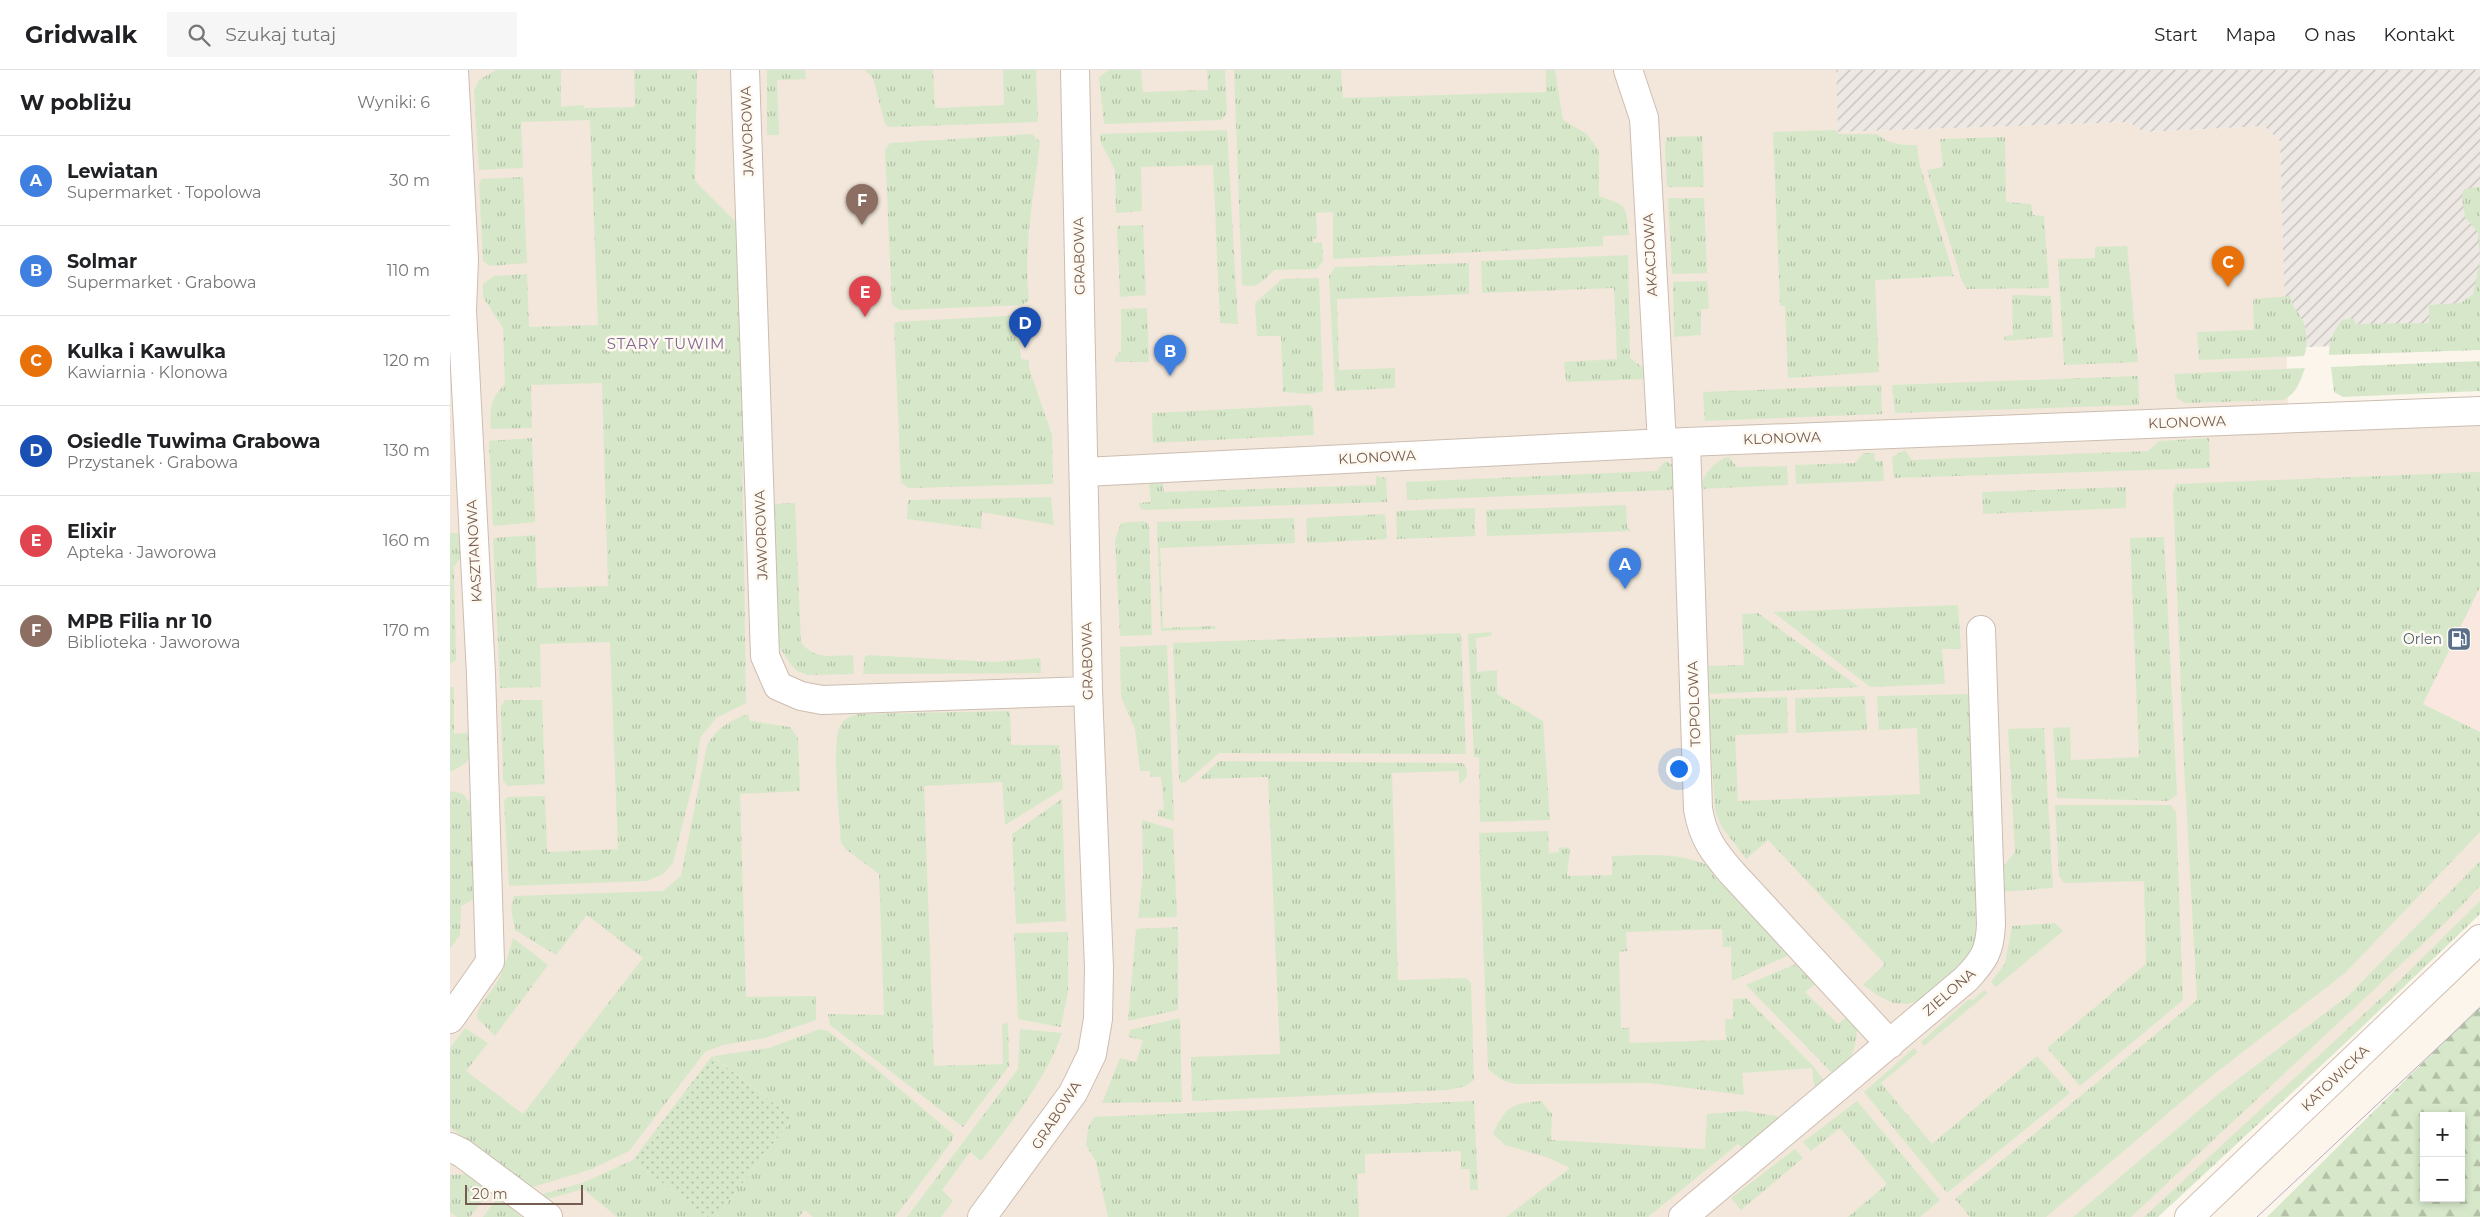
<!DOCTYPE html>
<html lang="pl">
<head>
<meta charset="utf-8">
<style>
	:root { --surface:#fff; --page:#f6f6f6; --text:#202124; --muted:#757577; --line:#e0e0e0; --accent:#ea580c }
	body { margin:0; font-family:Montserrat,sans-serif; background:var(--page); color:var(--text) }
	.controls { position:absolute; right:15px; bottom:15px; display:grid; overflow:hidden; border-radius:0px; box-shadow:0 2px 8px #0003 }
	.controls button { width:45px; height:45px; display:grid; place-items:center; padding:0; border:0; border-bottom:1px solid var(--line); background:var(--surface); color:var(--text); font:25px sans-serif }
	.scale { position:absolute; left:15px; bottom:12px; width:118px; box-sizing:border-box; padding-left:5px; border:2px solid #755c50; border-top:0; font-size:14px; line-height:18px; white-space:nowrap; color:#755c50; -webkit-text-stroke:4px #fef9f1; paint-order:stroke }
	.you { position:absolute; left:1228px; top:698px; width:18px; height:18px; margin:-12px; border:4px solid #fff; border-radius:50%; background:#1a73e8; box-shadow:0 0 0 8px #1a73e833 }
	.badge { display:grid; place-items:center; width:32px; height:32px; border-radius:50%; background:var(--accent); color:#fff; font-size:16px; font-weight:700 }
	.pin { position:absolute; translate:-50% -41px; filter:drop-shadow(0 1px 2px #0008) }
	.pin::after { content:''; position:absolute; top:26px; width:18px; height:15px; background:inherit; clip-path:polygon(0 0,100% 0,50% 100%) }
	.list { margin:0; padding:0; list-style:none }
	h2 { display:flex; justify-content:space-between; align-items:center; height:65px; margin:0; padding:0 20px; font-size:21px }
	h2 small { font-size:16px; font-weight:400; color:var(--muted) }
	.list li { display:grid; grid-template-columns:32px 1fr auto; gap:15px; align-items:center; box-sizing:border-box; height:90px; padding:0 20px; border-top:1px solid var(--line) }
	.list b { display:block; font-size:19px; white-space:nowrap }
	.list p { margin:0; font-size:16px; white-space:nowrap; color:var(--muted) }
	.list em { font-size:16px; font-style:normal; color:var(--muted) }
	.icon { flex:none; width:28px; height:28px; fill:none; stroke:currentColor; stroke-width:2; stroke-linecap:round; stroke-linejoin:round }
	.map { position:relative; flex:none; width:2030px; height:1147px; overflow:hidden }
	header { display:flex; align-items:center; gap:30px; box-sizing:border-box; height:70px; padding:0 25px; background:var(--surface); border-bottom:1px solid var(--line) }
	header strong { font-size:24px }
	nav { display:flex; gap:28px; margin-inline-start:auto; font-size:18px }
	.search { width:350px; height:45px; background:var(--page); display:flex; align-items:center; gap:12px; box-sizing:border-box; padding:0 18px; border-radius:0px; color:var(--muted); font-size:19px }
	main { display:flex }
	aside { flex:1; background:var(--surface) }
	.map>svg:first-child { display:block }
</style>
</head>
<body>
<header>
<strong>Gridwalk</strong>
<div class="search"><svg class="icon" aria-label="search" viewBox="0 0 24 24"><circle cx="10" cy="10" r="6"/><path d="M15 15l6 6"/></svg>Szukaj tutaj</div>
<nav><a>Start</a><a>Mapa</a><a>O nas</a><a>Kontakt</a></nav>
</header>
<main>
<aside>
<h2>W pobliżu<small>Wyniki: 6</small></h2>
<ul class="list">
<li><span class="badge" style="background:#3f7fe0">A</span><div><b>Lewiatan</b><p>Supermarket · Topolowa</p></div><em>30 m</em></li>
<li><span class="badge" style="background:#3f7fe0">B</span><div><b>Solmar</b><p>Supermarket · Grabowa</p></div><em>110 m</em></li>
<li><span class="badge" style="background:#e8710a">C</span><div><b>Kulka i Kawulka</b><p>Kawiarnia · Klonowa</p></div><em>120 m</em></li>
<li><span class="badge" style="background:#1a4fb4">D</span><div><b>Osiedle Tuwima Grabowa</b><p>Przystanek · Grabowa</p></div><em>130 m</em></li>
<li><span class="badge" style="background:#e0444e">E</span><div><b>Elixir</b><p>Apteka · Jaworowa</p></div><em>160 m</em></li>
<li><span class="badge" style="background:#8d6e63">F</span><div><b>MPB Filia nr 10</b><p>Biblioteka · Jaworowa</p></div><em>170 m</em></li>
</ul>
</aside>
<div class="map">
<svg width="2030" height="1147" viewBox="0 0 2030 1147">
	<defs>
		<pattern id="industrial-furrows" width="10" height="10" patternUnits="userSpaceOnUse" patternTransform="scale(1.25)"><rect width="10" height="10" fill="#ede8e3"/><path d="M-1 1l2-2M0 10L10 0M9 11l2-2" fill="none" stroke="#c5bfba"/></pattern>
		<pattern id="grass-tufts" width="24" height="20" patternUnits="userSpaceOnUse" patternTransform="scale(1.25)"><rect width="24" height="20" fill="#d7e8ca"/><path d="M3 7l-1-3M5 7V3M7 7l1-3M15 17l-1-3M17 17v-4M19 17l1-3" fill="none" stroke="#b3bfa6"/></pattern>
		<pattern id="forest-firs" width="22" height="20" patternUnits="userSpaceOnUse" patternTransform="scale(1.25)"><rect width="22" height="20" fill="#d7e8ca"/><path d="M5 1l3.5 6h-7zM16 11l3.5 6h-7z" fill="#b3bfa6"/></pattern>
		<pattern id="park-dots" width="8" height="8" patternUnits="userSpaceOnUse" patternTransform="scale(1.25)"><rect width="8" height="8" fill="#d7e8ca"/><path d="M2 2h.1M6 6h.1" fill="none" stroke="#b3bfa6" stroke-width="1.8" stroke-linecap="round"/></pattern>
	</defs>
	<rect width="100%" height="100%" fill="#fbf5eb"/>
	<path fill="#f2e7da" d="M 0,0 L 1386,0 L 1389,62 L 1679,52 L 1694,62 L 1814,56 L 1830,71 L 1839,361 L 2030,355 L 2030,843 L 1706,1147 L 0,1147 Z"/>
	<path fill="#fae7e0" d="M 2030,487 L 2030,698 L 1946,651 Z"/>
	<path fill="url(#industrial-furrows)" d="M 1386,0 L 2030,0 L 2030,270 L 1836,278 L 1830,71 L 1814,56 L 1694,62 L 1679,52 L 1388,62 Z"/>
	<path fill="url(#grass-tufts)" d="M 46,0 L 111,0 L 111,37 L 133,35 L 134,38 L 185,37 L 184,0 L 247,0 L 245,111 L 289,155 L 296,633 L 266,648 L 250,668 L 246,700 L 223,793 L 213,804 L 197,811 L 59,816 L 54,731 L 57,727 L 95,726 L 97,782 L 168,779 L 160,572 L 90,574 L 91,617 L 50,618 L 43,468 L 85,465 L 87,518 L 158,516 L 152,313 L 81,315 L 82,358 L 41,359 C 40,337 40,330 55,314 L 53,258 L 33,227 L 33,214 L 44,206 L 77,204 L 79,257 L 148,255 L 140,50 L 71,52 L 73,98 L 29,100 L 24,22 L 29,10 Z
		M 317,0 L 355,0 L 356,9 L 327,10 L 329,65 L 317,65 Z
		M 415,0 L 483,0 L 485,38 L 554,35 L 553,0 L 586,0 L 588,52 L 439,57 L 435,54 L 423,8 Z
		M 659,0 L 691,0 L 693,22 L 758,20 L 757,0 L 775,0 L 777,44 L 771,50 L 654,54 L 649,7 Z
		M 784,0 L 891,0 L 893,28 L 1096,22 L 1096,0 L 1105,0 L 1113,50 L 1137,64 L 1149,81 L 1149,126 C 1178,136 1176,135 1179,165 L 1153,166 L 1153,176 L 883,189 L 883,142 L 866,143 L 867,168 L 863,169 L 863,173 L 872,172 L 873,191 L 867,199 L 824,200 C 813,211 808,219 792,215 Z
		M 777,60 L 788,254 L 770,253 L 763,95 L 691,97 L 692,141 L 666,143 L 665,100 L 651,73 L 650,64 Z
		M 1385,60 L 1389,64 L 1427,64 C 1438,74 1452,75 1467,75 L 1470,96 L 1504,206 L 1425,210 L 1429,302 L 1338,308 L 1335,236 L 1330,236 L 1323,62 Z
		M 582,64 L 590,72 C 584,125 573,176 579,230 L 572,235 L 450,240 L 442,235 L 435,80 L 440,73 Z
		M 1252,66 L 1254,117 L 1217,117 L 1215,79 L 1216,67 Z
		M 1555,67 L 1556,132 L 1581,134 L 1583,145 L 1594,146 L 1599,218 L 1517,219 L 1512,211 L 1477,100 L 1493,97 L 1490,69 Z
		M 73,107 L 77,193 L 40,196 L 33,191 L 29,113 L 32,109 Z
		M 2030,117 L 2030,280 L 1879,285 C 1879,270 1883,262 1892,250 L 1904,248 L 1905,254 L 1979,253 L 1979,235 L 2011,233 L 2023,224 L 2030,190 L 2028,163 L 2015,147 L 2012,126 L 2014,119 Z
		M 1218,128 L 1254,128 L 1257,203 L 1222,204 Z
		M 693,155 L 696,225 L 670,227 L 667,156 Z
		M 1677,176 L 1688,292 L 1614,295 L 1608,189 L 1645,188 L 1645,177 Z
		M 1178,185 L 1180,288 L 1197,301 L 1198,309 L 1116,312 L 1114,292 L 1167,289 L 1164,218 L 1032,223 L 1031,191 Z
		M 1019,193 L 1019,224 L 887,229 L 889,300 L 945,298 L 945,318 L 885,321 L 879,206 L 885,197 Z
		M 869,208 L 873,321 L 861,324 L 833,322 L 831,266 L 807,266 L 805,233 L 832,209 Z
		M 1257,211 L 1259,239 L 1251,239 L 1251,265 L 1224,267 L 1223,212 Z
		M 1562,225 L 1601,226 L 1603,267 L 1555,271 L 1554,266 L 1563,265 Z
		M 1840,226 C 1844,242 1847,239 1853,251 C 1857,259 1858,278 1854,286 L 1749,290 L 1747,262 L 1804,260 L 1803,229 Z
		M 697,238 L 699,292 L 665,292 L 665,288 L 671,281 L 671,239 Z
		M 571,245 L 576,253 L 576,263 L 569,264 L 571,289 L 579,290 L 579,298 L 602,365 L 603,414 L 459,418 L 451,413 L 444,254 L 447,252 Z
		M 2030,291 L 2030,321 L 1893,327 L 1884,322 L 1881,297 Z
		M 1855,298 C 1850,311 1847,324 1833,330 L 1735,333 L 1727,328 L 1724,304 Z
		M 1688,306 L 1689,335 L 1445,343 L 1442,315 Z
		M 1431,315 L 1432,344 L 1255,351 L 1253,322 Z
		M 859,335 L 863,338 L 864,365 L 703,373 L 702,343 Z
		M 82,368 L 85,452 L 43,456 L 39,371 Z
		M 1759,368 L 1760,398 L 1444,408 L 1442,387 L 1455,380 L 1462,390 L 1698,381 L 1709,371 Z
		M 1414,383 L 1424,383 L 1425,391 L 1433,391 L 1434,411 L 1346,414 L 1345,395 L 1405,393 Z
		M 1279,387 L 1287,397 L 1337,396 L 1338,415 L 1250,419 C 1253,404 1265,390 1279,387 Z
		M 1215,391 L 1229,398 L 1228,415 L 1220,420 L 957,430 L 956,412 L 1207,401 Z
		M 2030,402 L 2030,517 L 1973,634 L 2030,662 L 2030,762 L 1895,903 L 1763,1005 L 1596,1147 L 1520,1147 L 1505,1129 L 1747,930 L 1734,694 L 1723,423 L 1726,414 Z
		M 926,406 L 936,408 L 937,432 L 695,440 L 690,438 L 689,433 L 701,432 L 699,412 L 713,411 L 714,422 L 926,415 Z
		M 1676,417 L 1676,438 L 1533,444 L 1532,422 Z
		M 601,427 L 604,455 L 532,442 L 531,459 L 457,449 L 458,430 Z
		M 345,433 L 351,572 C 364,591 382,585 403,585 L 404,604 L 358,605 L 347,601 L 341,595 L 326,571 L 323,434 Z
		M 1176,435 L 1177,457 L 1181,461 L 1037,466 L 1036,440 Z
		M 1025,438 L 1025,466 L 947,469 L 946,441 Z
		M 935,444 L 937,469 L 857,473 L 856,448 Z
		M 844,448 L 845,473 L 710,478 L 713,558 L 765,556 L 766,559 L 711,561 L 707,452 Z
		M 694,451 L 699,454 L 702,565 L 670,566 L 665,470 L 671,453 Z
		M 0,463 L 15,463 L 16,480 L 4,497 L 6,590 L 0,594 Z
		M 1714,467 L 1727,725 L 1718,731 L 1607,728 L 1603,658 L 1620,657 L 1621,690 L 1689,687 L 1680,468 Z
		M 1508,535 L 1511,579 L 1492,579 L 1495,614 L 1420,617 L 1323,542 Z
		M 1308,543 L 1409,617 L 1259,624 L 1258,596 L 1294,595 L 1292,544 Z
		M 1042,562 L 1041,566 L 1026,568 L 1027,602 L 1047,600 L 1047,624 L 1093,651 L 1100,750 L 1030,752 L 1029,687 L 1024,687 L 1018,564 Z
		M 1011,563 L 1016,684 L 769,683 L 736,712 L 731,713 L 729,709 L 723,573 Z
		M 717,575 L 724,751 L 708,746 L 708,740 L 714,739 L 711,707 L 700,707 L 700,701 L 690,701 L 685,659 L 671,627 L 670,577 Z
		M 418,585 L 543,592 L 590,588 L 591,603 L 413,604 L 415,586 Z
		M 0,617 L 4,617 L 4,664 L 26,662 C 25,686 21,692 0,702 Z
		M 1523,624 L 1535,847 L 1519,892 L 1470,930 L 1457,934 L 1443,933 L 1427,925 L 1413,915 L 1435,894 L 1318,770 L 1296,789 L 1272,757 L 1265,741 L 1258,629 L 1337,627 L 1338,663 L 1285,665 L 1288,731 L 1470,724 L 1467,658 L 1429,660 L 1427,626 Z
		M 1415,626 L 1417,660 L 1346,663 L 1345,628 Z
		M 55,630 L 92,630 L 95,714 L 58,716 L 53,711 L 51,636 Z
		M 560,641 L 561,675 L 609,675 L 613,719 L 555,755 L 552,712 L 474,716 L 484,996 L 553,994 L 552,954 L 558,953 L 559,996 L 513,1057 L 380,955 L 378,944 L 434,945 L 429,804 L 398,781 L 391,773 C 390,751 381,673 390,656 C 395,648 400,646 409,644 Z
		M 298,644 L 300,651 L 340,657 L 348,668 L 350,721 L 290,724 L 296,927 L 366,926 L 366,950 L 315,968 L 273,975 L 255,982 L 179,1081 L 142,1099 L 80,1118 L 0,1057 L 0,978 L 15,958 L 38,973 L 16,1001 L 73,1044 L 193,888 L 137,845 L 106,885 L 65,860 L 61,839 L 64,826 L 213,821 L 231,806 L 257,675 C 267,658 280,650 298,644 Z
		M 1594,658 L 1603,818 L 1551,822 L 1550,801 L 1565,782 L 1558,659 Z
		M 769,691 L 1013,693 L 1017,699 L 1016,708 L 1009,714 L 1009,701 L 942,703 L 948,910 L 1016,908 L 1021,913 L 1024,1010 L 1016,1016 L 998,1020 L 742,1031 L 741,987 L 830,984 L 818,707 L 749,709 Z
		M 3,721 L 13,724 L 24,737 L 30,826 L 11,836 L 10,865 L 0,879 L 0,722 Z
		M 612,729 L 616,851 L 566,854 L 562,764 Z
		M 1605,735 L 1721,735 L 1726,742 L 1733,930 L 1630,1016 L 1597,978 L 1696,894 L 1694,811 L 1614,813 L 1609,806 Z
		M 692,750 L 723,759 L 727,847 L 688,848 L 693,803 Z
		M 1098,761 L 1099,783 L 1109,782 L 1109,777 L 1120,778 L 1117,806 L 1162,805 L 1162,786 C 1196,785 1229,782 1260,796 L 1264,806 L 1343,883 L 1282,911 L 1281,877 L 1273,877 L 1272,859 L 1176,862 L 1177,881 L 1169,882 L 1171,958 L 1179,958 L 1180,973 L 1276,970 L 1275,949 L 1283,949 L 1283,929 L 1296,928 L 1364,997 L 1378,1016 L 1365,1022 L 1362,998 L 1292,1003 L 1294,1025 L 1199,1013 L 1067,1014 C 1054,1012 1048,1008 1038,999 L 1029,763 Z
		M 2030,791 L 2030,816 L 1996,852 L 1681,1147 L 1623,1147 L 1767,1025 L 1899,925 Z
		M 2030,831 L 2030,844 L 1890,978 L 1708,1147 L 1694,1147 L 1942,918 Z
		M 1605,853 L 1613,861 L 1546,917 L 1541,912 L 1555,894 L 1562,856 Z
		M 728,857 L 728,940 L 678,951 L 686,859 Z
		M 618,862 L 618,921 L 611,957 L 568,949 L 564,863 Z
		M 63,868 L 98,895 L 45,966 L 27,948 C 28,933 41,924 48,910 C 55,897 59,883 63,868 Z
		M 1351,892 L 1368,912 L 1355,922 L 1388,954 L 1405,940 C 1410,970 1405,984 1387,1008 L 1296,915 Z
		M 1534,920 L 1538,923 L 1474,976 L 1471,972 L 1519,929 L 1523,930 Z
		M 730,948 L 732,1032 L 652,1033 L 670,988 L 686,992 L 693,970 L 678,967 L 680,960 Z
		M 370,959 L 378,961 L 424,997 L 504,1065 L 502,1071 L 445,1147 L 363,1147 L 354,1140 L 349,1147 L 266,1147 L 343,1048 L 263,986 L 319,978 Z
		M 570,959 L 612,963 C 598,1006 560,1055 531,1091 L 520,1082 L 492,1120 L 503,1131 L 491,1147 L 457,1147 L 568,999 Z
		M 1464,978 L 1468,982 L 1431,1013 L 1482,1074 L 1587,986 L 1620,1023 L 1497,1123 L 1414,1022 Z
		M 1024,1031 L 1028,1120 L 1020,1120 L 1020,1099 L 1011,1099 L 1011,1081 L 915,1084 L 915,1103 L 907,1104 L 909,1147 L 658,1147 L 646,1092 L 636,1075 L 638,1058 L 644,1047 Z
		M 1091,1031 L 1102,1044 L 1101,1070 L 1255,1079 L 1257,1044 L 1295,1041 L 1337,1048 L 1293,1079 L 1288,1074 L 1198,1147 L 1056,1147 L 1120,1098 L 1099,1088 L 1055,1075 L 1043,1064 C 1056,1036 1061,1034 1091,1031 Z
		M 1407,1031 L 1490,1130 L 1470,1147 L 1398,1147 L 1437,1114 L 1390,1058 L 1361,1081 L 1353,1072 Z
		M 1345,1079 L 1353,1088 L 1291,1140 L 1281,1128 Z
		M 183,1090 L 257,1147 L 167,1147 L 133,1119 L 94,1130 L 89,1125 L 132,1113 Z
		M 15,1104 L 39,1122 L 20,1147 L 7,1147 L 0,1142 L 0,1105 Z
		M 47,1128 L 72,1147 L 33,1147 Z"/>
	<path fill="url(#forest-firs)" fill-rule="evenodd" d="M 2030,936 L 2030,1147 L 1817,1147 ZM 1974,1046 L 2011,1046 L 2011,1128 L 1974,1128 Z"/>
	<path fill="url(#park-dots)" d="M 262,986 L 343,1048 L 266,1147 L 257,1147 L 183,1090 Z"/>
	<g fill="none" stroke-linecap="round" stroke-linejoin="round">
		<defs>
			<path id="minor" d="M 295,0 L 315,586 L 328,616 L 351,626 L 372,630 L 638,621
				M 1178,0 L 1194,48 L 1212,373
				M 1236,372 L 1248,739 C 1253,768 1263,781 1282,803 L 1440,974
				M 634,402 L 1236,372 L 2030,341
				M 0,949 L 40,892 L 31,604 L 12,240 L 14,189 L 4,0
				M 0,1077 L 12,1083 L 98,1147
				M 532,1147 L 623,1023 L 642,984 L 648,949 L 649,898 L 638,621 L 625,0
				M 1233,1147 L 1516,909 C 1534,890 1540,881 1541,854 L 1531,560"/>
			<path id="secondary" d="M 1739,1147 L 2030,869"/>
		</defs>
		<use href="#minor" stroke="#cdbdb1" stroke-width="30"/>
		<use href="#secondary" stroke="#d2bfb2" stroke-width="30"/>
		<use href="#minor" stroke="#fff" stroke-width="28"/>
		<use href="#secondary" stroke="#fff" stroke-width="28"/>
		<path stroke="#b8a9c5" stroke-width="1" d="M 1807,1147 L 2030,938"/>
	</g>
	<defs>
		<symbol id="fuel-square" viewBox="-11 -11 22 22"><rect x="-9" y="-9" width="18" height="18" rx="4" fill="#5c6f8a" stroke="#fef9f1"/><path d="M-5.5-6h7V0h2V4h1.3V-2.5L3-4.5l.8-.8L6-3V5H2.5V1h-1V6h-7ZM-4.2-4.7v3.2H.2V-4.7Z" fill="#fff"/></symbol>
	</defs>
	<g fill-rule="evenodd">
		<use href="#fuel-square" x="1995" y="555" width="28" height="28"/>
	</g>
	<g text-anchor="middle" stroke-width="5" stroke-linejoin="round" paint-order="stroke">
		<g font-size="14" fill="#755c50" stroke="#fef9f1">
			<text transform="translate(297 61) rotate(-92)" y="5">JAWOROWA</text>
			<text transform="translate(1200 185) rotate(-93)" y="5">AKACJOWA</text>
			<text transform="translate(629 186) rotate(-91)" y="5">GRABOWA</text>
			<text transform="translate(1737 352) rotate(-2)" y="5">KLONOWA</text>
			<text transform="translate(1332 368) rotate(-2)" y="5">KLONOWA</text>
			<text transform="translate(927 387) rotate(-3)" y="5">KLONOWA</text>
			<text transform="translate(311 465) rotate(-92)" y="5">JAWOROWA</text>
			<text transform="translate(24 481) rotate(-93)" y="5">KASZTANOWA</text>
			<text transform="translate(637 591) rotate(-91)" y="5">GRABOWA</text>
			<text transform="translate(1244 634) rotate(-92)" y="5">TOPOLOWA</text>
			<text transform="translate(1499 922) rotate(-41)" y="5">ZIELONA</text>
			<text transform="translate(1885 1008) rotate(-44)" y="5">KATOWICKA</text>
			<text transform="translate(606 1045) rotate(-57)" y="5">GRABOWA</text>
		</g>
		<g font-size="14" fill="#4e5e75" stroke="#fef9f1" text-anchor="end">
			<text x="1992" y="574">Orlen</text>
		</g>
		<g font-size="15" letter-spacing="1" fill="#826790" stroke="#fef9f1">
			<text x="216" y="279">STARY TUWIM</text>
		</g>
	</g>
</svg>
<div class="controls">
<button>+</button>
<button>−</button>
</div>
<div class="scale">20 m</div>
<div class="you"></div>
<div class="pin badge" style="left:1175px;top:519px;background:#3f7fe0">A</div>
<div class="pin badge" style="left:720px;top:306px;background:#3f7fe0">B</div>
<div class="pin badge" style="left:1778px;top:217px;background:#e8710a">C</div>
<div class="pin badge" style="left:575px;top:278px;background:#1a4fb4">D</div>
<div class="pin badge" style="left:415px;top:247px;background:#e0444e">E</div>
<div class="pin badge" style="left:412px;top:155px;background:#8d6e63">F</div>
</div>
</main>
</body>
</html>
